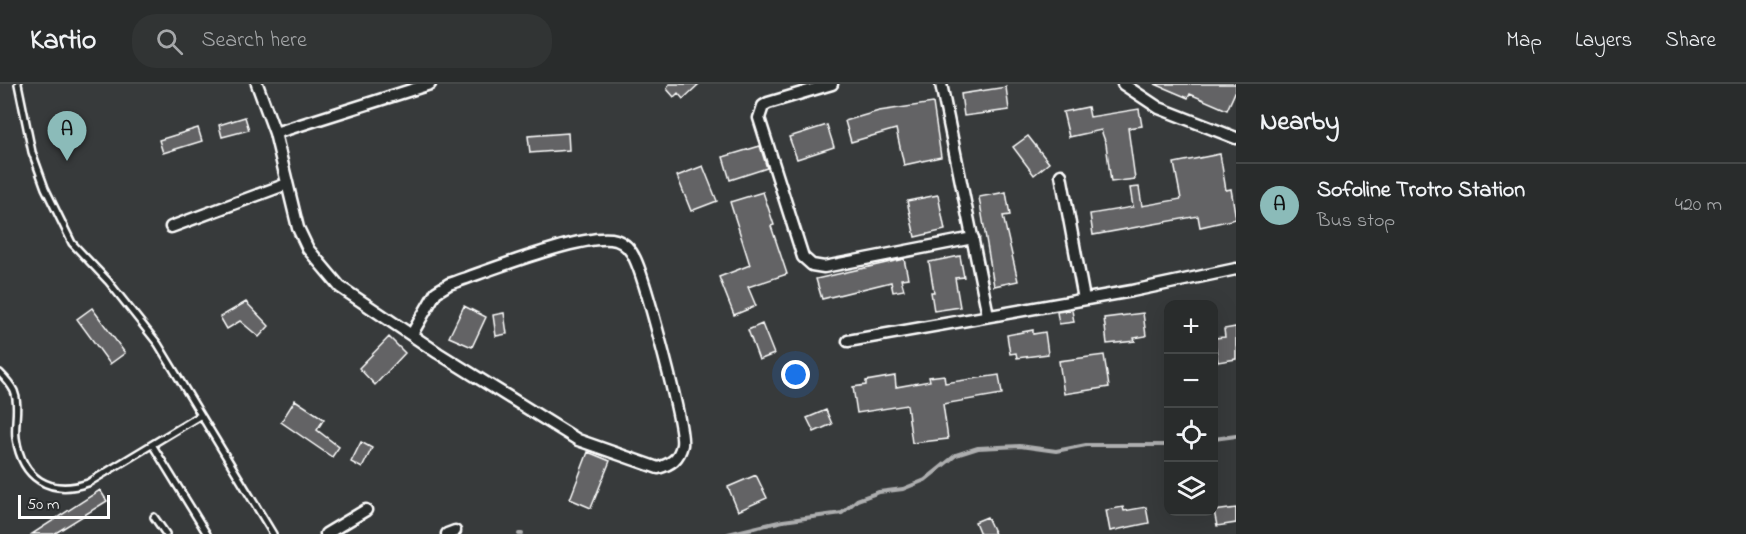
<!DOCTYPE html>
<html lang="en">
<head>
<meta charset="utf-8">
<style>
	:root { --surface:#292c2c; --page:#313434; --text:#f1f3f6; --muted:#a5a7a9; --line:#454848; --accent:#8bbbb9 }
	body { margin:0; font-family:"Indie Flower",sans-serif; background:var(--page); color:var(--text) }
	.controls { position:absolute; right:18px; bottom:18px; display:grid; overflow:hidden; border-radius:12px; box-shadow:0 6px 24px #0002 }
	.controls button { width:54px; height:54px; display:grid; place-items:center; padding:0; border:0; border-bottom:2px solid var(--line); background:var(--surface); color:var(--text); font:30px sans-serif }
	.scale { position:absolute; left:18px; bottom:15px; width:92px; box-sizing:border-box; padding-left:6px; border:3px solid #fff; border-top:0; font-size:16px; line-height:21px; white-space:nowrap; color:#fff; -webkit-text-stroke:4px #2a2d2e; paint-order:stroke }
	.you { position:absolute; left:796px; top:291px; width:21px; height:21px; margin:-15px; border:4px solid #fff; border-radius:50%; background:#1a73e8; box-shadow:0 0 0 9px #1a73e833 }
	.badge { display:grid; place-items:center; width:39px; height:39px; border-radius:50%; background:var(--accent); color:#111; font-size:20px; font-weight:700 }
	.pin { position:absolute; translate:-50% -50px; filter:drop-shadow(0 2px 3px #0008) }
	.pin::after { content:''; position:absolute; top:32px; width:21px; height:18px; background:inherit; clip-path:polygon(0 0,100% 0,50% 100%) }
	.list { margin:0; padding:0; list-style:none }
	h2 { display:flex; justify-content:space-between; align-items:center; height:78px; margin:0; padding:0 24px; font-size:26px }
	h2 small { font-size:20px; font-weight:400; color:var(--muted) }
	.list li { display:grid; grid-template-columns:39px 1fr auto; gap:18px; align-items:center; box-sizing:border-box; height:84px; padding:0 24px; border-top:2px solid var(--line) }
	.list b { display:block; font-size:22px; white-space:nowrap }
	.list p { margin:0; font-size:20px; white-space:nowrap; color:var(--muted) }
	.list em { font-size:20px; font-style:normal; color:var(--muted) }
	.icon { flex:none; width:33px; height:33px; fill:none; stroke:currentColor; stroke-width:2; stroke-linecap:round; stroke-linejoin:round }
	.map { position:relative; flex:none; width:1236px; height:450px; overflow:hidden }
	header { display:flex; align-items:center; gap:36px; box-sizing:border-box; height:84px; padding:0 30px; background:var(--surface); border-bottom:2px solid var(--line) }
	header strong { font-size:28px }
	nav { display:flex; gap:33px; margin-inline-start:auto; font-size:21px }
	.search { width:420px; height:54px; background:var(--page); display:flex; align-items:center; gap:15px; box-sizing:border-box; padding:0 21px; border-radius:24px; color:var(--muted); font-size:22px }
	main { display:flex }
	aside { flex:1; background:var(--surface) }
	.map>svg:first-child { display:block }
</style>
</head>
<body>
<header>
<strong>Kartio</strong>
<div class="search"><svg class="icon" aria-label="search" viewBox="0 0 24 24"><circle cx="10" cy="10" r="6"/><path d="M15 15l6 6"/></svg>Search here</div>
<nav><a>Map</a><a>Layers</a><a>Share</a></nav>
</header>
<main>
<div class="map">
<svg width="1236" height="450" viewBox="0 0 1236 450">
	<rect width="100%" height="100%" fill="#373a3b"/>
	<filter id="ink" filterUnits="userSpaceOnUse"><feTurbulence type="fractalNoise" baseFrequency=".0167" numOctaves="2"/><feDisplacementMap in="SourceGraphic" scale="12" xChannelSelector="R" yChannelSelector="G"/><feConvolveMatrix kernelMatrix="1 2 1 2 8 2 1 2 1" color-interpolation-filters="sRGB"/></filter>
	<g filter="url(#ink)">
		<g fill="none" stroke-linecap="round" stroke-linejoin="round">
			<path stroke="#adaeaf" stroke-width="4" d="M 1214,355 L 1236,352
				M 519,450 L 522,450
				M 728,450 L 783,437 L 842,429 L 857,416 L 879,408 L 903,405 L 925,396 L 956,371 L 978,364 L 1020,362 L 1056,367 L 1086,361 L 1168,361"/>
		</g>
		<path fill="#636465" stroke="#fff" stroke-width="1.5" d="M 669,0 L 699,0 L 683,15 L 678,9 L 674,13 L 667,5 Z
			M 1155,0 L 1236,0 L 1236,6 L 1227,26 L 1190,10 L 1188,14 Z
			M 1006,3 L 1009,26 L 964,32 L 961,10 Z
			M 933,19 L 941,73 L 904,81 L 896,45 L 851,58 L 845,37 L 879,27 Z
			M 1088,23 L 1090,33 L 1139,25 L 1142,42 L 1128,44 L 1135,95 L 1111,98 L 1106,60 L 1101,46 L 1069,53 L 1063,28 Z
			M 245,33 L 249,46 L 222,53 L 219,41 Z
			M 827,41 L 834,63 L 797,75 L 789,53 Z
			M 198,44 L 202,57 L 163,69 L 159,56 Z
			M 568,49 L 569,66 L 530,69 L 528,52 Z
			M 1028,52 L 1049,79 L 1034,91 L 1013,63 Z
			M 760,62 L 767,84 L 730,96 L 723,73 Z
			M 1220,70 L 1226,106 L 1231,105 L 1236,135 L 1200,143 L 1198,132 L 1093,151 L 1090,130 L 1133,123 L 1130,104 L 1139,103 L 1142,122 L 1181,115 L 1174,79 Z
			M 703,82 L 717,117 L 691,127 L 677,92 Z
			M 763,108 L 774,141 L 771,142 L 787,190 L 748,203 L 756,222 L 734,231 L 719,193 L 750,181 L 730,118 Z
			M 1006,108 L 1010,131 L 1003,132 L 1018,197 L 994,202 L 979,113 Z
			M 938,111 L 945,146 L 915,153 L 907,117 Z
			M 960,172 L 964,193 L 955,194 L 960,223 L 934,227 L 931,208 L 934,208 L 929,178 Z
			M 904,175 L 908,194 L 901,195 L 904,206 L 893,208 L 891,198 L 822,215 L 816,195 Z
			M 246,218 L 269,242 L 259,253 L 240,237 L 227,245 L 220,233 Z
			M 464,222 L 486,233 L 472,263 L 449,253 Z
			M 92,224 L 125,269 L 110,280 L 77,235 Z
			M 1072,226 L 1074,238 L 1059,240 L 1057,228 Z
			M 504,229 L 507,250 L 496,252 L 493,231 Z
			M 1143,229 L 1146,252 L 1134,254 L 1135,257 L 1107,260 L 1104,234 Z
			M 762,240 L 774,270 L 759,276 L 748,246 Z
			M 1236,243 L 1236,275 L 1218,278 L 1214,254 L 1225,253 L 1224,245 Z
			M 1033,246 L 1033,250 L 1045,248 L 1048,270 L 1017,274 L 1016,269 L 1010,270 L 1007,251 Z
			M 389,253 L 405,269 L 375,301 L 359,284 Z
			M 1104,271 L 1109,303 L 1064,310 L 1059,277 Z
			M 944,291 L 945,299 L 999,291 L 1002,310 L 943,320 L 948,355 L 912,359 L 907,321 L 857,329 L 853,303 L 866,301 L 866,297 L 895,292 L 896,303 L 930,297 L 929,293 Z
			M 295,316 L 324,335 L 317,346 L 339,363 L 332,373 L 281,338 Z
			M 826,326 L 832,340 L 814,348 L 807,334 Z
			M 361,358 L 372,364 L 362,384 L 351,378 Z
			M 588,368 L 610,377 L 591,424 L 570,415 Z
			M 756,391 L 767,414 L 738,427 L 728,403 Z
			M 100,406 L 107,417 L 54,450 L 32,450 Z
			M 1123,423 L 1124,427 L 1146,423 L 1149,439 L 1110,447 L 1106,426 Z
			M 1236,424 L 1236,439 L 1217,442 L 1214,427 Z
			M 987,433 L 995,450 L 980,450 L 975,438 Z"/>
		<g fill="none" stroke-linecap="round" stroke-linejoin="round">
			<defs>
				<path id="lane" d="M 18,0 L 32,68 L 45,104 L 72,159 L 108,197 L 158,260 L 273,450
					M 0,289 C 5,294 11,301 14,307 C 20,321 14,339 16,354 C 22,395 50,412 88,399 L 201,331
					M 153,362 L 207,450
					M 154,433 L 166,450"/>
				<path id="street" d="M 257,0 L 275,49 L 298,144 L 308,165 L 340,203 L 438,269 L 578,356 L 658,384 C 671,380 679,375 682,361 C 685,343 645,196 635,175 C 631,166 625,159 616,156 C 586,147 483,189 449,200 L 436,208 L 412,250
					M 832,0 L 768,19 L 763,22 L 759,34 L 803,173 L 812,181 L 824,183 L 973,154
					M 941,0 L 988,231
					M 1123,0 L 1159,24 L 1236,54
					M 275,49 L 430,0
					M 1061,91 L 1084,215
					M 171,143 L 287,100
					M 848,257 L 1132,207 L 1236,185
					M 326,450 L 366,426
					M 447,450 L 455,447"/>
			</defs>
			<use href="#lane" stroke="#fff" stroke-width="10"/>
			<use href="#street" stroke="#fff" stroke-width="15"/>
			<use href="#lane" stroke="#2a2d2e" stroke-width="5"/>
			<use href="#street" stroke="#2a2d2e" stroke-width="10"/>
		</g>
	</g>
</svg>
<div class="controls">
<button>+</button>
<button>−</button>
<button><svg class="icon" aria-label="locate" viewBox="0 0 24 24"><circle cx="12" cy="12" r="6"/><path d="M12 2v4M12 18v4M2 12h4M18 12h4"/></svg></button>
<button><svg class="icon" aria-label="layers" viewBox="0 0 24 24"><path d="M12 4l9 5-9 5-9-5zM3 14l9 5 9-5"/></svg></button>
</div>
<div class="scale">50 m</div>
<div class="you"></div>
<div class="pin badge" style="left:67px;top:77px">A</div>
</div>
<aside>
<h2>Nearby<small></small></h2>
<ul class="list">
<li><span class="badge">A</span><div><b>Sofoline Trotro Station</b><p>Bus stop</p></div><em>420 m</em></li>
</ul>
</aside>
</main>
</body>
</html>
